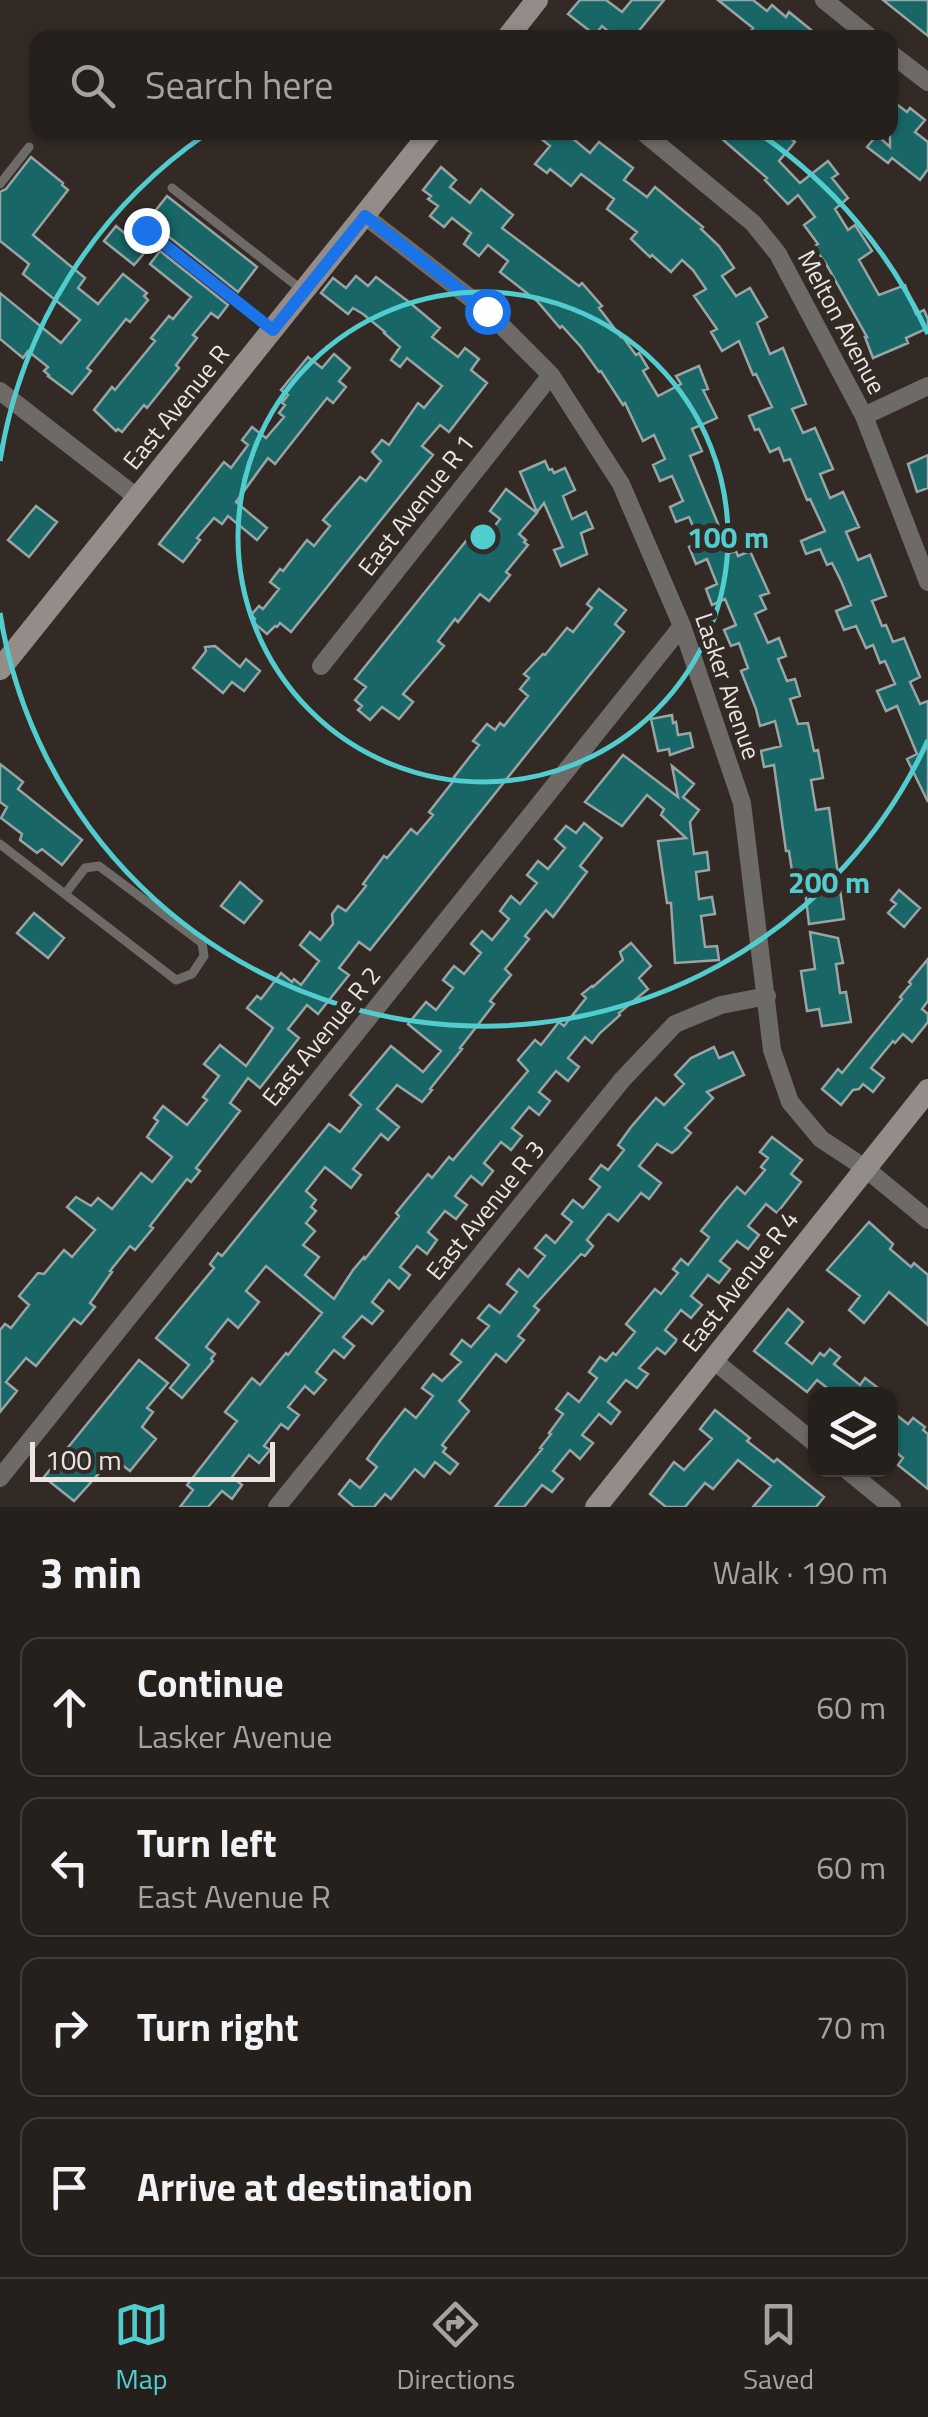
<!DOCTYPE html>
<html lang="en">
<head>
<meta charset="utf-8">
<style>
	:root { --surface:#26201c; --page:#2e2825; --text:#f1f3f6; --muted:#a4a3a3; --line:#423e3b; --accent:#52cdcf }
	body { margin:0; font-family:"Titillium Web",sans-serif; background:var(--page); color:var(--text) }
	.controls { position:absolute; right:30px; bottom:30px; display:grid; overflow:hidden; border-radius:20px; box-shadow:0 2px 8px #0004 }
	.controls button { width:90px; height:90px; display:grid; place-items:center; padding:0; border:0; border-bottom:2px solid var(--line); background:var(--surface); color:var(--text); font:50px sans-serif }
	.scale { position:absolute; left:30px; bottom:25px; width:245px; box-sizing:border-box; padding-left:10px; border:5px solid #ebe5e2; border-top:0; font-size:28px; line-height:35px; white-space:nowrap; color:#ebe5e2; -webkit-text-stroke:8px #332a25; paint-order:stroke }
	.stop { position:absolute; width:30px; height:30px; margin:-22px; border:8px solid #1a73e8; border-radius:50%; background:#fff }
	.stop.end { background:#1a73e8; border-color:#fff; box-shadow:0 2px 10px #0008 }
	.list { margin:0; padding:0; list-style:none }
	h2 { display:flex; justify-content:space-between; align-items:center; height:130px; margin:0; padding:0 40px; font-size:42px }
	h2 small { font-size:32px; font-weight:400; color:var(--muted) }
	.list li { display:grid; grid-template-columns:65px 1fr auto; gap:30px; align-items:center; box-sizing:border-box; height:140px; margin:0 20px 20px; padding:0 20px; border:2px solid var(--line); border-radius:20px }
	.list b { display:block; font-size:38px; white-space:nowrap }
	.list p { margin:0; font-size:32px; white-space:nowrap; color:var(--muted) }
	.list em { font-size:32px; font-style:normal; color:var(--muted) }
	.icon { flex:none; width:55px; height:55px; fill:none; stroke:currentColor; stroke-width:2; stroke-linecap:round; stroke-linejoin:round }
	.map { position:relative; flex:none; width:928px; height:1507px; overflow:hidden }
	.search { position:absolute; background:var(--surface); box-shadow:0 2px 8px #0004; left:30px; right:30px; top:30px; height:110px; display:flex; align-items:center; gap:25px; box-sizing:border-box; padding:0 35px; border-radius:20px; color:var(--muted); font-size:38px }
	.sheet { height:770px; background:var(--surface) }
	nav { display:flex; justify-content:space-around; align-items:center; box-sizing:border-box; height:140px; border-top:2px solid var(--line); background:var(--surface); font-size:28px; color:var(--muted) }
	nav a { display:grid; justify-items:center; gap:5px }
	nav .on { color:var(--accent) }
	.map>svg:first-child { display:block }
</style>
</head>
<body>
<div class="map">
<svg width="928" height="1507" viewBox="0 0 928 1507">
	<rect width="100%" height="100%" fill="#332a25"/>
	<path fill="#196667" stroke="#98a5a5" stroke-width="2.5" d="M 580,0 L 606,0 L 622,12 L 632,0 L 664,0 L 633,38 L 616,38 L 602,26 L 595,35 L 568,14 Z
		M 718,0 L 753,0 L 767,11 L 772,5 L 786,17 L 789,12 L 821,38 L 757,38 L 750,32 L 753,28 Z
		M 883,0 L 928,0 L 928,36 Z
		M 890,99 L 907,112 L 910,108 L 925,120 L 915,132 L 928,142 L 928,169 L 920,180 L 892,158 L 888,163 L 867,147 L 877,135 L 890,147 Z
		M 533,132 L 565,132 L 590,153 L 599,142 L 633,168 L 624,180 L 647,197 L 655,187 L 703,227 L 701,229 L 719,246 L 734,268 L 722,276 L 736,296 L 750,288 L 767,317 L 757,323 L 770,354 L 783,348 L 806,404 L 792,409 L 803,433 L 815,428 L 833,469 L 820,474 L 830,498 L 843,492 L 859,527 L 846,532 L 858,560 L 870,555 L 886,596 L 872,601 L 882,626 L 886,625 L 893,642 L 904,638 L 920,677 L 910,682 L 920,704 L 928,701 L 928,802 L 907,759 L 917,754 L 897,706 L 886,711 L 877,691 L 895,684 L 885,661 L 880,663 L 873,645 L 866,648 L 856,626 L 844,630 L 836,611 L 851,605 L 841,581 L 832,563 L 827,565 L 820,549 L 806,554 L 801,541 L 825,531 L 810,499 L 807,500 L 790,459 L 784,461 L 779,448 L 770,452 L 759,429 L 755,430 L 749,416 L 772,407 L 756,374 L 753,375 L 739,341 L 722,351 L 711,332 L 717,329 L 694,296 L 706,289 L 693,270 L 682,260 L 671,272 L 652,255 L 650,257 L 631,239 L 637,232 L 607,209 L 614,199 L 581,174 L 571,186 L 550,169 L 547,173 L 535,164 L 550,146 Z
		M 714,132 L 783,132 L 795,142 L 779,161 L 800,183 L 828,161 L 838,174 L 832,178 L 848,198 L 835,209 L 848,230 L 855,225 L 872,251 L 859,260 L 879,295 L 905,285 L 916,314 L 924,310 L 928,319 L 928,328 L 906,338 L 908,343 L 873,358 L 865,337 L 867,337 L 825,262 L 813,247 L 818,244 L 804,225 L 815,217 L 798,195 L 788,204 L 765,180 L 767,178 Z
		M 31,157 L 63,183 L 62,185 L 68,190 L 33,235 L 85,278 L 78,288 L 98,304 L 123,274 L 147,293 L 144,296 L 148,300 L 130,322 L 126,319 L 87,368 L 91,371 L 72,394 L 48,376 L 49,375 L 44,371 L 48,367 L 28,351 L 23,358 L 0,339 L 0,293 L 61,343 L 80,320 L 23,274 L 29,264 L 0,241 L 0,192 L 6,189 Z
		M 441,167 L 456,180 L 450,187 L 470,203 L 481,189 L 513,215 L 502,228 L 579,286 L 582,283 L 602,306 L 599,308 L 621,337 L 622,336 L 636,355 L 639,353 L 648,368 L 643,371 L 658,396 L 681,384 L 676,376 L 699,366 L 708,389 L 703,390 L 717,418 L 692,429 L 702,451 L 690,456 L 730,553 L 736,551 L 738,556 L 750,551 L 769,593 L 760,596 L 766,609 L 755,614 L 768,643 L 779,638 L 786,656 L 778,659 L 787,681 L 795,679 L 800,696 L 790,699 L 798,724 L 808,723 L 814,751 L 818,750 L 823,778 L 811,780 L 816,810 L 829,808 L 844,919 L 809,924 L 805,890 L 795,891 L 789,851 L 786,851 L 774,765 L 764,767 L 761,751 L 781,746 L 775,721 L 760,726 L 756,709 L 741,671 L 748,668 L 739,643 L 731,646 L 724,630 L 736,625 L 725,599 L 712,605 L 706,589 L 717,584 L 707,559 L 696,564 L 689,547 L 700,542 L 689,517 L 676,522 L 670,507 L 683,501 L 672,476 L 660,481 L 653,465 L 665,459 L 654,435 L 643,441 L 625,403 L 623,405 L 601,371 L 599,372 L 581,347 L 562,326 L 560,328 L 537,301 L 500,272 L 508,261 L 488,245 L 479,256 L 464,244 L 471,233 L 452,218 L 444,227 L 430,216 L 438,206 L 428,199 L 431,196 L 423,190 Z
		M 167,196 L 257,267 L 238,292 L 148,220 Z
		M 116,226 L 146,251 L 134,265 L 104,241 Z
		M 160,251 L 228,305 L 218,318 L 211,313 L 193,335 L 197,338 L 176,365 L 179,368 L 147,408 L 144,405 L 122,432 L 118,429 L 116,431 L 94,410 L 112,387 L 115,390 L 155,341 L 151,338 L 169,316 L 173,319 L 191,297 L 150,264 Z
		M 356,276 L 368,286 L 376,277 L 409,302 L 440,328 L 432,337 L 458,357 L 465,348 L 479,359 L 471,370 L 487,383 L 449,432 L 440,425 L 422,446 L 433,455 L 291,632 L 280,623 L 277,627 L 275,626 L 267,634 L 253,622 L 255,619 L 251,615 L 259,606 L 263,609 L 279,589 L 270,582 L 280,569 L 283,571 L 307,540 L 314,546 L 330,526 L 323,520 L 360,477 L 366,481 L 381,461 L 372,452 L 382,440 L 389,445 L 418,403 L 424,408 L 442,386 L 407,358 L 400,367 L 391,360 L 400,347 L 384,333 L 385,332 L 363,314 L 353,308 L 348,314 L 321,293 L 333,278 L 346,288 Z
		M 334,354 L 350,368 L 339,381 L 346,387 L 333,403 L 327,398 L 275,464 L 268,458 L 236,502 L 267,528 L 257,540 L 228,516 L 222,524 L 214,518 L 197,538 L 200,540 L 183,562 L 159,544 L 224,462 L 231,468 L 248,445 L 242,440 L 252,427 L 266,438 L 284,417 L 279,413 L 285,405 L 282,403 L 288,395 L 281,390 L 308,357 L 322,368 Z
		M 928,455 L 928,488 L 917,492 L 908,464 Z
		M 545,461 L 549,470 L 552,469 L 554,473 L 565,468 L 575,490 L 563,496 L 572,519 L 586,512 L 593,528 L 581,533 L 587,554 L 561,566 L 554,550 L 563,547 L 544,503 L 537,512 L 520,472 Z
		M 506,489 L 537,513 L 519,534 L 526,540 L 524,542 L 528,545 L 506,572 L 510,575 L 489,601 L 480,594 L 458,622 L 455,619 L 438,641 L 444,646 L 403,694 L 413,702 L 399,719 L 382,707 L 370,720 L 358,710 L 362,706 L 355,700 L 366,687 L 355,679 L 470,536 L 480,545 L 500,519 L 490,511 Z
		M 36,506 L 57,522 L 29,557 L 8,540 Z
		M 599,589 L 626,610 L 615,624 L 624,632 L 370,950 L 359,942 L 339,968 L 349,975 L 318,1014 L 307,1005 L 288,1029 L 299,1038 L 260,1088 L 248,1078 L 230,1103 L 240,1111 L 196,1168 L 200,1171 L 191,1182 L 187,1179 L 150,1226 L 153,1228 L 135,1250 L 130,1246 L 110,1271 L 112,1272 L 90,1303 L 95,1307 L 81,1324 L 74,1319 L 36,1366 L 26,1358 L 6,1382 L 17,1391 L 0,1412 L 0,1330 L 5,1324 L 11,1328 L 29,1305 L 19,1296 L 38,1273 L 44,1274 L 64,1250 L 72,1257 L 95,1230 L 67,1207 L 76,1197 L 91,1206 L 98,1198 L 112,1209 L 141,1173 L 152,1182 L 172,1157 L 147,1137 L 158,1121 L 154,1118 L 163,1106 L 187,1125 L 207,1100 L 203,1097 L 219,1076 L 204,1064 L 220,1045 L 246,1066 L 273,1028 L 247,1008 L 257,996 L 261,999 L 281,973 L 292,982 L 294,979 L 301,985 L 319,961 L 300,945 L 310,932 L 320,940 L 333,924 L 332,914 L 338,906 L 346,911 L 366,886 L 363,884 L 384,856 L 387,858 L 411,829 L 417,834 L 433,815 L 429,812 L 455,779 L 454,777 L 479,745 L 473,741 L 487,724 L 495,730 L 500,723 L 504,726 L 528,696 L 520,689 L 529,678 L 524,674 L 543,654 L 545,655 L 567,628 L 573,632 L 592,608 L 587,604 Z
		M 215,646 L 240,667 L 246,659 L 260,671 L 244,691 L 232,682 L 223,693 L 193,668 L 206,651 L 205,647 Z
		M 672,715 L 673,723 L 676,722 L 678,735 L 690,733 L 693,747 L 670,755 L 669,749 L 658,751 L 651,719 Z
		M 623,755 L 678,797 L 672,766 L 694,784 L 683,797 L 699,810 L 690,822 L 694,854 L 707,852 L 709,870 L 696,872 L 699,899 L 712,897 L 715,914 L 701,916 L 705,947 L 717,946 L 719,960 L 675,963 L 671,903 L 667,903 L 658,841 L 686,838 L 661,815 L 664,809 L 647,795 L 622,826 L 585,802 Z
		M 0,764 L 23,782 L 18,789 L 82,840 L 62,865 L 42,849 L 37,853 L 20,840 L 22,834 L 1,818 L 7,807 L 0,802 Z
		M 584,823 L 602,838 L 580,866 L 587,872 L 553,917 L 546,910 L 525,936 L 529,939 L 505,969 L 511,975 L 490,1001 L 494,1004 L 460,1048 L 462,1049 L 430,1089 L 432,1090 L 422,1102 L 397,1085 L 377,1109 L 399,1127 L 388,1140 L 381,1134 L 353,1169 L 361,1175 L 351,1188 L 325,1167 L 306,1191 L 316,1200 L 311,1207 L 316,1211 L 306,1223 L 315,1231 L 303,1245 L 319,1257 L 305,1275 L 334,1299 L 353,1270 L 364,1257 L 365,1259 L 399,1216 L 396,1213 L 428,1174 L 432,1178 L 449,1157 L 453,1160 L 528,1071 L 518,1060 L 535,1040 L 541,1045 L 559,1022 L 564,1026 L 586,998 L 582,994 L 592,986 L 593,987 L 623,960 L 620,952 L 631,943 L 651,966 L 639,978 L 648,989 L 619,1013 L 620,1015 L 600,1033 L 592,1043 L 585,1037 L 568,1058 L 579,1067 L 568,1081 L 556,1071 L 539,1092 L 550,1101 L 539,1115 L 529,1107 L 512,1128 L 522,1136 L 511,1150 L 501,1142 L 484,1163 L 493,1171 L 482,1185 L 471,1176 L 455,1196 L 467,1205 L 456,1219 L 445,1211 L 428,1232 L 437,1240 L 427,1254 L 417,1246 L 400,1267 L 410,1275 L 399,1289 L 389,1280 L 372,1302 L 383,1311 L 372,1324 L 362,1316 L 343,1337 L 354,1346 L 344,1358 L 334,1350 L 316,1372 L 326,1380 L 314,1394 L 305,1386 L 288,1407 L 299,1415 L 288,1429 L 281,1424 L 264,1446 L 270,1450 L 259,1463 L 249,1455 L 232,1477 L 242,1485 L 232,1499 L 222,1491 L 208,1507 L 180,1507 L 193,1490 L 187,1485 L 237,1421 L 225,1412 L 252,1378 L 260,1385 L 286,1353 L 288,1355 L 322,1313 L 266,1266 L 246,1291 L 259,1302 L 238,1328 L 228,1319 L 206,1347 L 215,1354 L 211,1359 L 213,1361 L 182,1398 L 170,1388 L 189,1365 L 156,1338 L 214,1268 L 210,1264 L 218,1253 L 222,1256 L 329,1124 L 340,1132 L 361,1105 L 350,1095 L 391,1046 L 423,1072 L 441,1051 L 408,1024 L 426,1002 L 436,1010 L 453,988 L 443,980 L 454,966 L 464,974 L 481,953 L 471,944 L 482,931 L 492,940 L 509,919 L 500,911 L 511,896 L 520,904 L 537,883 L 527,875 L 538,861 L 548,869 L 565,848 L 555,839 L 566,826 L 576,833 Z
		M 240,882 L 262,901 L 244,923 L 221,906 Z
		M 899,890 L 920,908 L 904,927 L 888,913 L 896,904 L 891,900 Z
		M 34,913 L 64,938 L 48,958 L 17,933 Z
		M 810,932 L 838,938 L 843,963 L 836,964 L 840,993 L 846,992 L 851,1022 L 822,1026 L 819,1009 L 807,1011 L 801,971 L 815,969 Z
		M 928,959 L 928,1001 L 922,1009 L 928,1014 L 928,1022 L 912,1042 L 903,1034 L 895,1043 L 893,1041 L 871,1068 L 884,1078 L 873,1092 L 863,1084 L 859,1089 L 853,1090 L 841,1105 L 822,1089 L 838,1069 L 842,1073 L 902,999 L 900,997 L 911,984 L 909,982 Z
		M 714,1047 L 719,1058 L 733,1052 L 744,1075 L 707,1092 L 713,1098 L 685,1128 L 691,1133 L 678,1148 L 672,1153 L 657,1144 L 639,1166 L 661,1183 L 649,1199 L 641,1193 L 618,1221 L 609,1214 L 607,1215 L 587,1240 L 593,1246 L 585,1256 L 581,1254 L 534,1306 L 539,1310 L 518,1336 L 524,1340 L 506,1362 L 496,1354 L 459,1401 L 469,1411 L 442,1445 L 446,1448 L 443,1452 L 458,1464 L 450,1474 L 435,1462 L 424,1477 L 415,1469 L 391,1499 L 385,1494 L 374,1507 L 354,1507 L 339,1494 L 350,1480 L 360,1488 L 377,1467 L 367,1459 L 380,1441 L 405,1409 L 416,1418 L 433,1396 L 422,1388 L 433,1374 L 442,1381 L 461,1362 L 451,1354 L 462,1340 L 471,1347 L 489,1326 L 478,1318 L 489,1305 L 500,1313 L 517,1292 L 507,1284 L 519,1269 L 528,1277 L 545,1256 L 535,1248 L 546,1235 L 555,1243 L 572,1222 L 562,1214 L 573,1200 L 583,1208 L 600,1187 L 590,1179 L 601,1165 L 608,1170 L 624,1150 L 618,1145 L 631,1127 L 656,1098 L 664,1105 L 684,1084 L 675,1075 L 691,1058 Z
		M 772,1137 L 802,1160 L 791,1174 L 801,1182 L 777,1213 L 766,1204 L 748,1226 L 759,1235 L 748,1249 L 737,1241 L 720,1261 L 730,1269 L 719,1283 L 708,1275 L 691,1296 L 702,1305 L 691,1318 L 681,1310 L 665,1330 L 677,1340 L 665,1354 L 657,1348 L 639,1368 L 648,1374 L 637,1388 L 626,1380 L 608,1402 L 620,1412 L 611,1424 L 599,1414 L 582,1435 L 593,1443 L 580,1459 L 570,1450 L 553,1471 L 563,1479 L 552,1492 L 542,1485 L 524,1507 L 495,1507 L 542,1449 L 540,1448 L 551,1434 L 549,1433 L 563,1414 L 556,1409 L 568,1393 L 579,1402 L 597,1378 L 589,1372 L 600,1357 L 606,1361 L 613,1353 L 616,1355 L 635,1332 L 626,1324 L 655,1289 L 661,1294 L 678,1273 L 673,1269 L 681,1259 L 688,1265 L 708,1239 L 709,1237 L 701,1231 L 725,1201 L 737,1187 L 745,1194 L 765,1170 L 761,1167 L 768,1158 L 760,1152 Z
		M 869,1222 L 893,1244 L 890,1249 L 911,1267 L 914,1263 L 928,1275 L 928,1325 L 889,1292 L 864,1323 L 849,1310 L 860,1296 L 827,1270 Z
		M 788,1309 L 803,1322 L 786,1343 L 812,1364 L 820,1353 L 824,1356 L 830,1349 L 840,1357 L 834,1364 L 860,1385 L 865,1378 L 886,1394 L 835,1394 L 817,1380 L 807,1392 L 754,1351 Z
		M 139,1360 L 168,1383 L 147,1408 L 153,1412 L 142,1427 L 156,1439 L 130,1471 L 113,1458 L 74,1501 L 44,1477 Z
		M 715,1410 L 750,1438 L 747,1441 L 774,1462 L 777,1459 L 824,1497 L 816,1507 L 753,1507 L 771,1486 L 738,1460 L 713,1489 L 705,1483 L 685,1507 L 666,1507 L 650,1494 L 674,1462 L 684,1470 L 712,1439 L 700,1429 Z
		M 890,1410 L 908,1424 L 913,1418 L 925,1427 L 923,1430 L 928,1434 L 928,1489 L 898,1465 L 903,1458 L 890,1447 Z"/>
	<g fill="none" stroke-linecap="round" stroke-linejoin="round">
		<path stroke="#6e6a67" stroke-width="9" d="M 0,184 L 29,147
			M 172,188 L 302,290
			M 146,230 L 271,328
			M 0,844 L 176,980 L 192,974 L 204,956 L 202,943 L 99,866 L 85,868 L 65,894"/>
		<path stroke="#6e6a67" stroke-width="18" d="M 824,0 L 871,38
			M 890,53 L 928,82
			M 643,132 L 753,223 L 778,254 L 864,416 L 928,582
			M 365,216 L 487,311 L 551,375 L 621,484 L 682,626 L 742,803 L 772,1050 L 790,1102 L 821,1139 L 865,1168 L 928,1220
			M 0,391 L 138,498
			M 864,416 L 928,386
			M 321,666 L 551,375
			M 713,1360 L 816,1444
			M 847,1470 L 892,1507
			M 0,1478 L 682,626
			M 277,1507 L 622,1080 L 675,1024 L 721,1005 L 767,996"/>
		<path stroke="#938c88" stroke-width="22" d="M 507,38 L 537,0
			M 0,669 L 431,132
			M 596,1507 L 928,1090"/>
	</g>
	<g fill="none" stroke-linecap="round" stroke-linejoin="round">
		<path stroke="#1a73e8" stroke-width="12" d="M 146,230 L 273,330 L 365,216 L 487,311"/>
	</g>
	<g fill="none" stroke="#52cdcf" stroke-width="5">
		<circle cx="483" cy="537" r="245"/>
		<path d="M928 740A489 489 0 0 1 0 613M0 461A489 489 0 0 1 206 134M760 134A489 489 0 0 1 928 334"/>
	</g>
	<g text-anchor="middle" stroke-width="10" stroke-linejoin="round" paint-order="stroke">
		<g font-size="25" fill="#ebe5e2" stroke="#332a25">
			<text transform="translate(842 322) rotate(62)" y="9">Melton Avenue</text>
			<text transform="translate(176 407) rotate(-51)" y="9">East Avenue R</text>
			<text transform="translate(416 505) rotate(-52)" y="9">East Avenue R 1</text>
			<text transform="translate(728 686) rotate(71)" y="9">Lasker Avenue</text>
			<text transform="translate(321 1036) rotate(-51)" y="9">East Avenue R 2</text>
			<text transform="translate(485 1210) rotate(-51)" y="9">East Avenue R 3</text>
			<text transform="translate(740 1281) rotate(-52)" y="9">East Avenue R 4</text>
		</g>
	</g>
	<circle cx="483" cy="537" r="15" fill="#52cdcf" stroke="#332a25" stroke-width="5"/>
	<g font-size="30" text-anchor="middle" font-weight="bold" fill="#52cdcf" stroke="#332a25" stroke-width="10" stroke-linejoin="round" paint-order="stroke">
		<text x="728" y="548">100 m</text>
		<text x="829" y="893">200 m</text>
	</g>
</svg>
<div class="controls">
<button><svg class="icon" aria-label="layers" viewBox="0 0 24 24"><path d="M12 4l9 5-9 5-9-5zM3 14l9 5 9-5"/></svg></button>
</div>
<div class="scale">100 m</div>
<div class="stop" style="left:487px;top:311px"></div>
<div class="stop end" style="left:146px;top:230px"></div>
<div class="search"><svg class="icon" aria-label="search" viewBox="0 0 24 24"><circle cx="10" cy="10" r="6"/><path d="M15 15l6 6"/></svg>Search here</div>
</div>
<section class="sheet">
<h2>3 min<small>Walk · 190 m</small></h2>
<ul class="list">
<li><svg class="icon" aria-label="ahead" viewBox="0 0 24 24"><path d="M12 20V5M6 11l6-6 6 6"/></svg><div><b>Continue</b><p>Lasker Avenue</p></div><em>60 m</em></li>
<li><svg class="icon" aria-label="left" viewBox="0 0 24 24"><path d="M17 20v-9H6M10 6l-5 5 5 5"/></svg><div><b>Turn left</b><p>East Avenue R</p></div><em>60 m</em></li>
<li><svg class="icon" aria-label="right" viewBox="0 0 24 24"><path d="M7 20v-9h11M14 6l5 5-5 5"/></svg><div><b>Turn right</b></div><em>70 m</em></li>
<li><svg class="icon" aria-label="arrive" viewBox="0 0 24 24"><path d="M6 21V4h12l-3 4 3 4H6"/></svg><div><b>Arrive at destination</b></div></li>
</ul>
</section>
<nav>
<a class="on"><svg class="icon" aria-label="map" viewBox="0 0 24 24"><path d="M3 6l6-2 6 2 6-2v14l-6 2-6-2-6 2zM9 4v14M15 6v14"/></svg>Map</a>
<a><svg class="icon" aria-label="directions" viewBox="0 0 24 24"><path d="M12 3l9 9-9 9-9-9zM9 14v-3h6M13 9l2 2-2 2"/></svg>Directions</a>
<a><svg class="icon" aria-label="saved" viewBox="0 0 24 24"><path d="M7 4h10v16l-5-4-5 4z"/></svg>Saved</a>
</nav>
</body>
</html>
